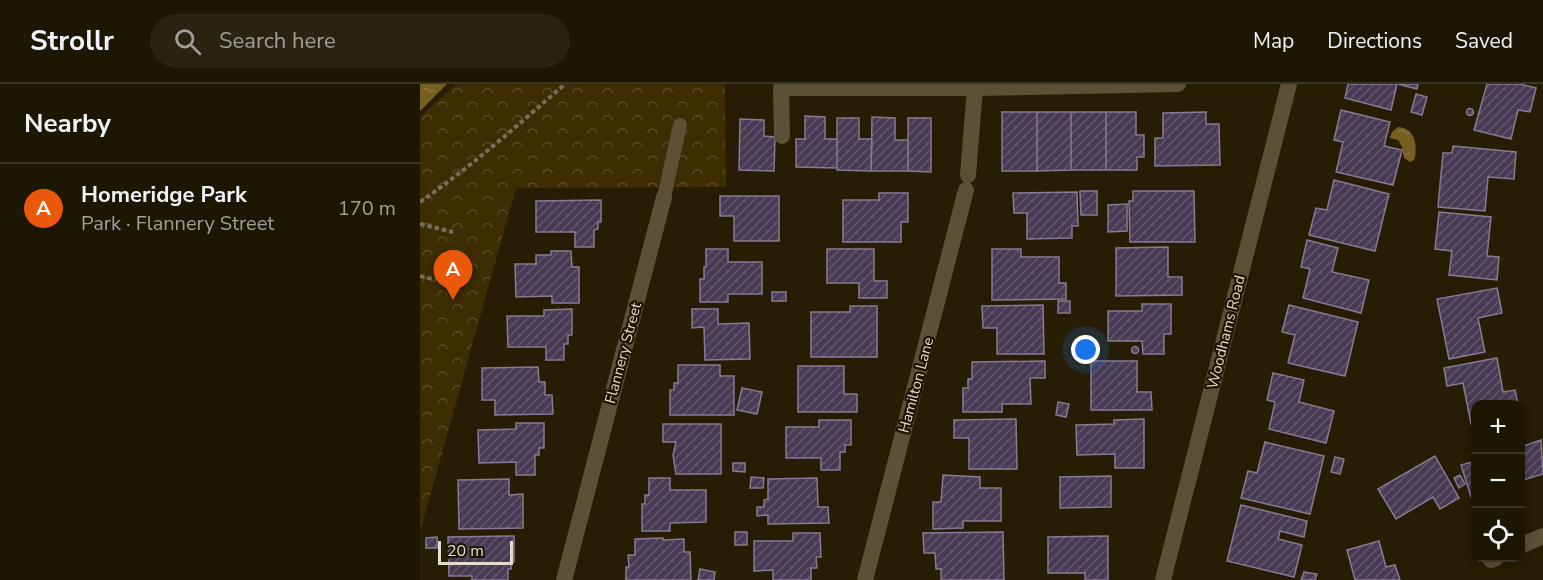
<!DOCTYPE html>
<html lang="en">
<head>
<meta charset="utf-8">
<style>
	:root { --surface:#1d1603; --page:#2a2312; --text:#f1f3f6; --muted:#a09f9a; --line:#3b3525; --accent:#ea580c }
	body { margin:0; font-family:"Nunito Sans",sans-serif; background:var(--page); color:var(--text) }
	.controls { position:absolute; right:18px; bottom:18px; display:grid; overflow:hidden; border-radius:12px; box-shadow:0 3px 9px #0003 }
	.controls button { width:54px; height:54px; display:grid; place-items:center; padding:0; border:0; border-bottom:2px solid var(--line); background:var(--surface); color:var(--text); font:30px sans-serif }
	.scale { position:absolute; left:18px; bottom:15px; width:75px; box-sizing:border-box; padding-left:6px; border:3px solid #e2dccd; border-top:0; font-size:16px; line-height:21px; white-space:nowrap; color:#e2dccd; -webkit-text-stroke:4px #1d1300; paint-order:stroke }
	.you { position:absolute; left:666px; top:266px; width:21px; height:21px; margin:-15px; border:4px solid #fff; border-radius:50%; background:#1a73e8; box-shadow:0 0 0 9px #1a73e833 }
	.badge { display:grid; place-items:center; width:39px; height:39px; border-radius:50%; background:var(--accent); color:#fff; font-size:20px; font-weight:700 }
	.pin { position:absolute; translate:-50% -50px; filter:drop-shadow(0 2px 3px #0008) }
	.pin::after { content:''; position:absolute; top:32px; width:21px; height:18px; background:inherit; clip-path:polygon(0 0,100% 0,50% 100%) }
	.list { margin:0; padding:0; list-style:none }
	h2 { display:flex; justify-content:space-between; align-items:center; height:78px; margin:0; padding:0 24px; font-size:26px }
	h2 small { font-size:20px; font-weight:400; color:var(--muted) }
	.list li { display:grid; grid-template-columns:39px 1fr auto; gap:18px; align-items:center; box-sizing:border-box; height:90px; padding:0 24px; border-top:2px solid var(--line) }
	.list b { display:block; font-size:22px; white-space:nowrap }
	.list p { margin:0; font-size:20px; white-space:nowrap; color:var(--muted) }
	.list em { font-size:20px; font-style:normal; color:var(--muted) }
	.icon { flex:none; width:33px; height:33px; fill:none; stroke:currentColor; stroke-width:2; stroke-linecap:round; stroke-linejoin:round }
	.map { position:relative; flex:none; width:1123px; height:496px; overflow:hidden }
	header { display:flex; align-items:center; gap:36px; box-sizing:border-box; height:84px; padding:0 30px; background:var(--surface); border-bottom:2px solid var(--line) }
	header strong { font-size:28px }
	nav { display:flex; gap:33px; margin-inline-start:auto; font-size:21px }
	.search { width:420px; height:54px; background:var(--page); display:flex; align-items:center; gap:15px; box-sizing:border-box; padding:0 21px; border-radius:33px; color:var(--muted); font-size:22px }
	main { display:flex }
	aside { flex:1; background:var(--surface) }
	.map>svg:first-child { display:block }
</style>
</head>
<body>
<header>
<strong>Strollr</strong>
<div class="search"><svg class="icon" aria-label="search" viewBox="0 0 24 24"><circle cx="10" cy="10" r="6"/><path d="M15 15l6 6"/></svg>Search here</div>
<nav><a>Map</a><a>Directions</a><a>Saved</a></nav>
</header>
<main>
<aside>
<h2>Nearby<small></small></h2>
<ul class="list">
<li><span class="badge">A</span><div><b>Homeridge Park</b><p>Park · Flannery Street</p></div><em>170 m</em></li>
</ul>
</aside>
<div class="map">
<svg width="1123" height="496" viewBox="0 0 1123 496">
	<defs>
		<pattern id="park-crowns" width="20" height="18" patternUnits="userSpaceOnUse" patternTransform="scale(1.5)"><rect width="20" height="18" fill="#3d2d03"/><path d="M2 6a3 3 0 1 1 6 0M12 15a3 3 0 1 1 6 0" fill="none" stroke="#594b27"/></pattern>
		<pattern id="water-ripples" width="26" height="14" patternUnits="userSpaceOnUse" patternTransform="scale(1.5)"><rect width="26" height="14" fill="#775e23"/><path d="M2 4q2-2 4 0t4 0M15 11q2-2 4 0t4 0" fill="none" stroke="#8a7442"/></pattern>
		<pattern id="building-hatch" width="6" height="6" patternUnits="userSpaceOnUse" patternTransform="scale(1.5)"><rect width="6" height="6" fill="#473b53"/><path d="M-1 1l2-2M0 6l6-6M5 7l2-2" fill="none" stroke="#61576b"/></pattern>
	</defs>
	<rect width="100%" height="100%" fill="#271d04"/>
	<path fill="url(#park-crowns)" d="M 36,0 L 305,0 L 306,103 L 96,104 L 0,448 L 0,33 Z"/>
	<path fill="url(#water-ripples)" d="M 0,0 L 27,0 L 0,27 Z
		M 978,43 C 996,44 998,63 994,76 L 990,78 L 984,74 L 982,63 L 978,56 L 970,54 L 972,48 Z"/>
	<path fill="url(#building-hatch)" stroke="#877a94" stroke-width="1.5" d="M 928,0 L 977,0 L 971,26 L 925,14 Z
		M 978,0 L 998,0 L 997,5 Z
		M 1067,0 L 1100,0 L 1116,4 L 1110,28 L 1098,26 L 1091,55 L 1054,46 Z
		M 996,10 L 1007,13 L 1002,31 L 991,28 Z
		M1046.5 28a3.5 3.5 0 1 1 7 0a3.5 3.5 0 1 1-7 0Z
		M 921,26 L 970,38 L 964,62 L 982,66 L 973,101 L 916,88 L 923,58 L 914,56 Z
		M 582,28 L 617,28 L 617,87 L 582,87 Z
		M 617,28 L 651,28 L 651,86 L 617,87 Z
		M 651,28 L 686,28 L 686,86 L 651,86 Z
		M 686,28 L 716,28 L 716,51 L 724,51 L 724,73 L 717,73 L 717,86 L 686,86 Z
		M 786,28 L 786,40 L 799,40 L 800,81 L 735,82 L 735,54 L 743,54 L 743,29 Z
		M 385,32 L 405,33 L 405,55 L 417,55 L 417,84 L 376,83 L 376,55 L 385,55 Z
		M 452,33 L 475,34 L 475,56 L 488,56 L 488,87 L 451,87 Z
		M 417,34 L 439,34 L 439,55 L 452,55 L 451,87 L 417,86 Z
		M 488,34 L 511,34 L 511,88 L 488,87 Z
		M 320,35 L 344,36 L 344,52 L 355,53 L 354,87 L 319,86 Z
		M 1033,62 L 1096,68 L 1094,95 L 1068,93 L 1065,127 L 1018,123 L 1023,69 L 1032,69 Z
		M 914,96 L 969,110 L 955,167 L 889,151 L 896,124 L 907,126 Z
		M 660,107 L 677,107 L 677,131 L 661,131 Z
		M 713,107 L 774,107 L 775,158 L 710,158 L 709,117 L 713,117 Z
		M 657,108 L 658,142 L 652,142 L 652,154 L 607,155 L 607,129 L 594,129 L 593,109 Z
		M 459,109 L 488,109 L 488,138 L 481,138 L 481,158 L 423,158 L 423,116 L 459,116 Z
		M 300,112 L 359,112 L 359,157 L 314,157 L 314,132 L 300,132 Z
		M 181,116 L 181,138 L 178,138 L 178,145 L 174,146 L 174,163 L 155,163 L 155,148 L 116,148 L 116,117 Z
		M 707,120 L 707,147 L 688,148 L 688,121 Z
		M 1019,128 L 1071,133 L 1067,172 L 1079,173 L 1077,196 L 1029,191 L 1032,167 L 1015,165 Z
		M 887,156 L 918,164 L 912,188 L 949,196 L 941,229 L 883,214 L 890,185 L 881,183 Z
		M 748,163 L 748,193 L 762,193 L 762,211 L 696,212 L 696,164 Z
		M 286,165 L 308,165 L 308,178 L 342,178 L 342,210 L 308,210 L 308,218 L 280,218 L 280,195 L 284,195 L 284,183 L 286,183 Z
		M 407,165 L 454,165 L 454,197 L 467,197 L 467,214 L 439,214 L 439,199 L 407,199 Z
		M 572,165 L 601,165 L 601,173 L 639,173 L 639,199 L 646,199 L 646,215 L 572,216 Z
		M 131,167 L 151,167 L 152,183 L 159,183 L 159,219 L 132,219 L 132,212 L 96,213 L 95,180 L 116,180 L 116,171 L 131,171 Z
		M 1077,204 L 1082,229 L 1058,234 L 1065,268 L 1029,275 L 1017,215 Z
		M 352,208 L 366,208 L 366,217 L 352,217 Z
		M 638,217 L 650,217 L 650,229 L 638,229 Z
		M 722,220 L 751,220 L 751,250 L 744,250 L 744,270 L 723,270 L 722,257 L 688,257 L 688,227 L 722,227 Z
		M 623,221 L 624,270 L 577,270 L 577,244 L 563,244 L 562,222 Z
		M 869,221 L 938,238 L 925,292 L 868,279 L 875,251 L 862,248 Z
		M 430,222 L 457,222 L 457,273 L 391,273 L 391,228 L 430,228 Z
		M 152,225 L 152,251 L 148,251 L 148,260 L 144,260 L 144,276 L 126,276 L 126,263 L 88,263 L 87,232 L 124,232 L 124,226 Z
		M 272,225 L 298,225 L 298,240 L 329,239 L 330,275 L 285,276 L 284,243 L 272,244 Z
		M711.5 266a3.5 3.5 0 1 1 7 0a3.5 3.5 0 1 1-7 0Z
		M 1077,274 L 1083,308 L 1095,306 L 1098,320 L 1056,320 L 1056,339 L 1051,340 L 1043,299 L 1027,302 L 1024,284 Z
		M 625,277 L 625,294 L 610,294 L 611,320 L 582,320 L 582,328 L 543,328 L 543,304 L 548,304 L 548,295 L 552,295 L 552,278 Z
		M 671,277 L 717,277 L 717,308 L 731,308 L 732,326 L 671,326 Z
		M 258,281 L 300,281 L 300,292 L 314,292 L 314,331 L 250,331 L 250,306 L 254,306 L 254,299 L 258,299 Z
		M 378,282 L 424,282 L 424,310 L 437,310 L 437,328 L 378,328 Z
		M 118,283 L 119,298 L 125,298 L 125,311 L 132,311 L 133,330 L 75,331 L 75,316 L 62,316 L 62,284 Z
		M 853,289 L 884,296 L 879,318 L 914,327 L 906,359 L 849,345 L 855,318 L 847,316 Z
		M 322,304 L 342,308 L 337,330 L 317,326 Z
		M 638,318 L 649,320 L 646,333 L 636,331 Z
		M 596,335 L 597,385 L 549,385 L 549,354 L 534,354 L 534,336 Z
		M 724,335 L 724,384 L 695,384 L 695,370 L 657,371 L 656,341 L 694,340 L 694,336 Z
		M 399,336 L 431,336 L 431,361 L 425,361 L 425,368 L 420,368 L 420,386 L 401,386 L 401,374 L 366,374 L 366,343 L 399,343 Z
		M 96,339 L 124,339 L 124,364 L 119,364 L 119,371 L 115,371 L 115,391 L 96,391 L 96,378 L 59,379 L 58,346 L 96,345 Z
		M 243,340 L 301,340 L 301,390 L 256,390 L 253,371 L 256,358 L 243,358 Z
		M 1121,356 L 1123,390 L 1100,397 L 1100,363 Z
		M 845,358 L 904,372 L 890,430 L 821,414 L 828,387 L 837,389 Z
		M 1015,372 L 1039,414 L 1020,425 L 1013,413 L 976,435 L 958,405 Z
		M 915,373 L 924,375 L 920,390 L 911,388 Z
		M 1056,377 L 1056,411 L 1051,413 L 1041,381 Z
		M 313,379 L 325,379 L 325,388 L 313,387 Z
		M 523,391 L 560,393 L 560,404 L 581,404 L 581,437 L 543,437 L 543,444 L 513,445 L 513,418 L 521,418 Z
		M 1040,391 L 1045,400 L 1039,404 L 1034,394 Z
		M 691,392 L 691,423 L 640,424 L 640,393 Z
		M 331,393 L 344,394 L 343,404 L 330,404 Z
		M 229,394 L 250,394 L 250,406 L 286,406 L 286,438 L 250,439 L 250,447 L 222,447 L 222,420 L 225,420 L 225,411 L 229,411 Z
		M 397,394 L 398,423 L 408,423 L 409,439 L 348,440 L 348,431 L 337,432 L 337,423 L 344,423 L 344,416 L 348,415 L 348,395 Z
		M 89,395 L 89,411 L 103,410 L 103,444 L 39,445 L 38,396 Z
		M 821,421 L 887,437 L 884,453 L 860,447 L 858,455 L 882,461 L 874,493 L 807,477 Z
		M 315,448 L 327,448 L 327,461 L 315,461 Z
		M 583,448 L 584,496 L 521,496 L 521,485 L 516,485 L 515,469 L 504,469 L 503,449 Z
		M 373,449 L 400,449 L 401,473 L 396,473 L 397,484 L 391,484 L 391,496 L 353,496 L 353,486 L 334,487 L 334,457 L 373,457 Z
		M 94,452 L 94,478 L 91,478 L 91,485 L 88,485 L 88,496 L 52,496 L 52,492 L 29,492 L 28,453 Z
		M 688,452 L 688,496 L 665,496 L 665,489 L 628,489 L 628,453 Z
		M 17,453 L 17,464 L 6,464 L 6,454 Z
		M 243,454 L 243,456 L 264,455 L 264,468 L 270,468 L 271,496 L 206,496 L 206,483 L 209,483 L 208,471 L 215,471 L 215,455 Z
		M 959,457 L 966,483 L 975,481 L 980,496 L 935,496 L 927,466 Z
		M 280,485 L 295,488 L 294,496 L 278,496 Z
		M 884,488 L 897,490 L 895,496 L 881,496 Z"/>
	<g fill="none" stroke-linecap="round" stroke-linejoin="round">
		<path stroke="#776f5a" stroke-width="4" stroke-dasharray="4.5 3" stroke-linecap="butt" d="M 0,118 C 52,82 98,41 145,0
			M 0,140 L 33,148
			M 0,192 L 16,196"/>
		<path stroke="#5c5036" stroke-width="14" d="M 244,113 L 260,41"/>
		<path stroke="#5c5036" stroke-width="16" d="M 362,52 L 361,4 L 555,4 L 758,0
			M 548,91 L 555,4
			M 1100,462 L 1123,452
			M 1071,476 L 1076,474
			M 144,496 L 244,113
			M 445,496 L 546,106"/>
		<path stroke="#5c5036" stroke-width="16" d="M 743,496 L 869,0"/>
	</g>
	<g text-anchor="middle" stroke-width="4.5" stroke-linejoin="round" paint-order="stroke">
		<g font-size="15" fill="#e2dccd" stroke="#1d1300">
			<text transform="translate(806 248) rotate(-76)" y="5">Woodhams Road</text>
			<text transform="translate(203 269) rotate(-75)" y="5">Flannery Street</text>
			<text transform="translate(496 301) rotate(-75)" y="5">Hamilton Lane</text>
		</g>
	</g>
</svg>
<div class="controls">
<button>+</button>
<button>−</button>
<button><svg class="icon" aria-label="locate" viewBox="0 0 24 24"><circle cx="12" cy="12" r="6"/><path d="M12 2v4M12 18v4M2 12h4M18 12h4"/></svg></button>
</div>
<div class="scale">20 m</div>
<div class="you"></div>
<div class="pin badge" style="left:33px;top:216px">A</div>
</div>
</main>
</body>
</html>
